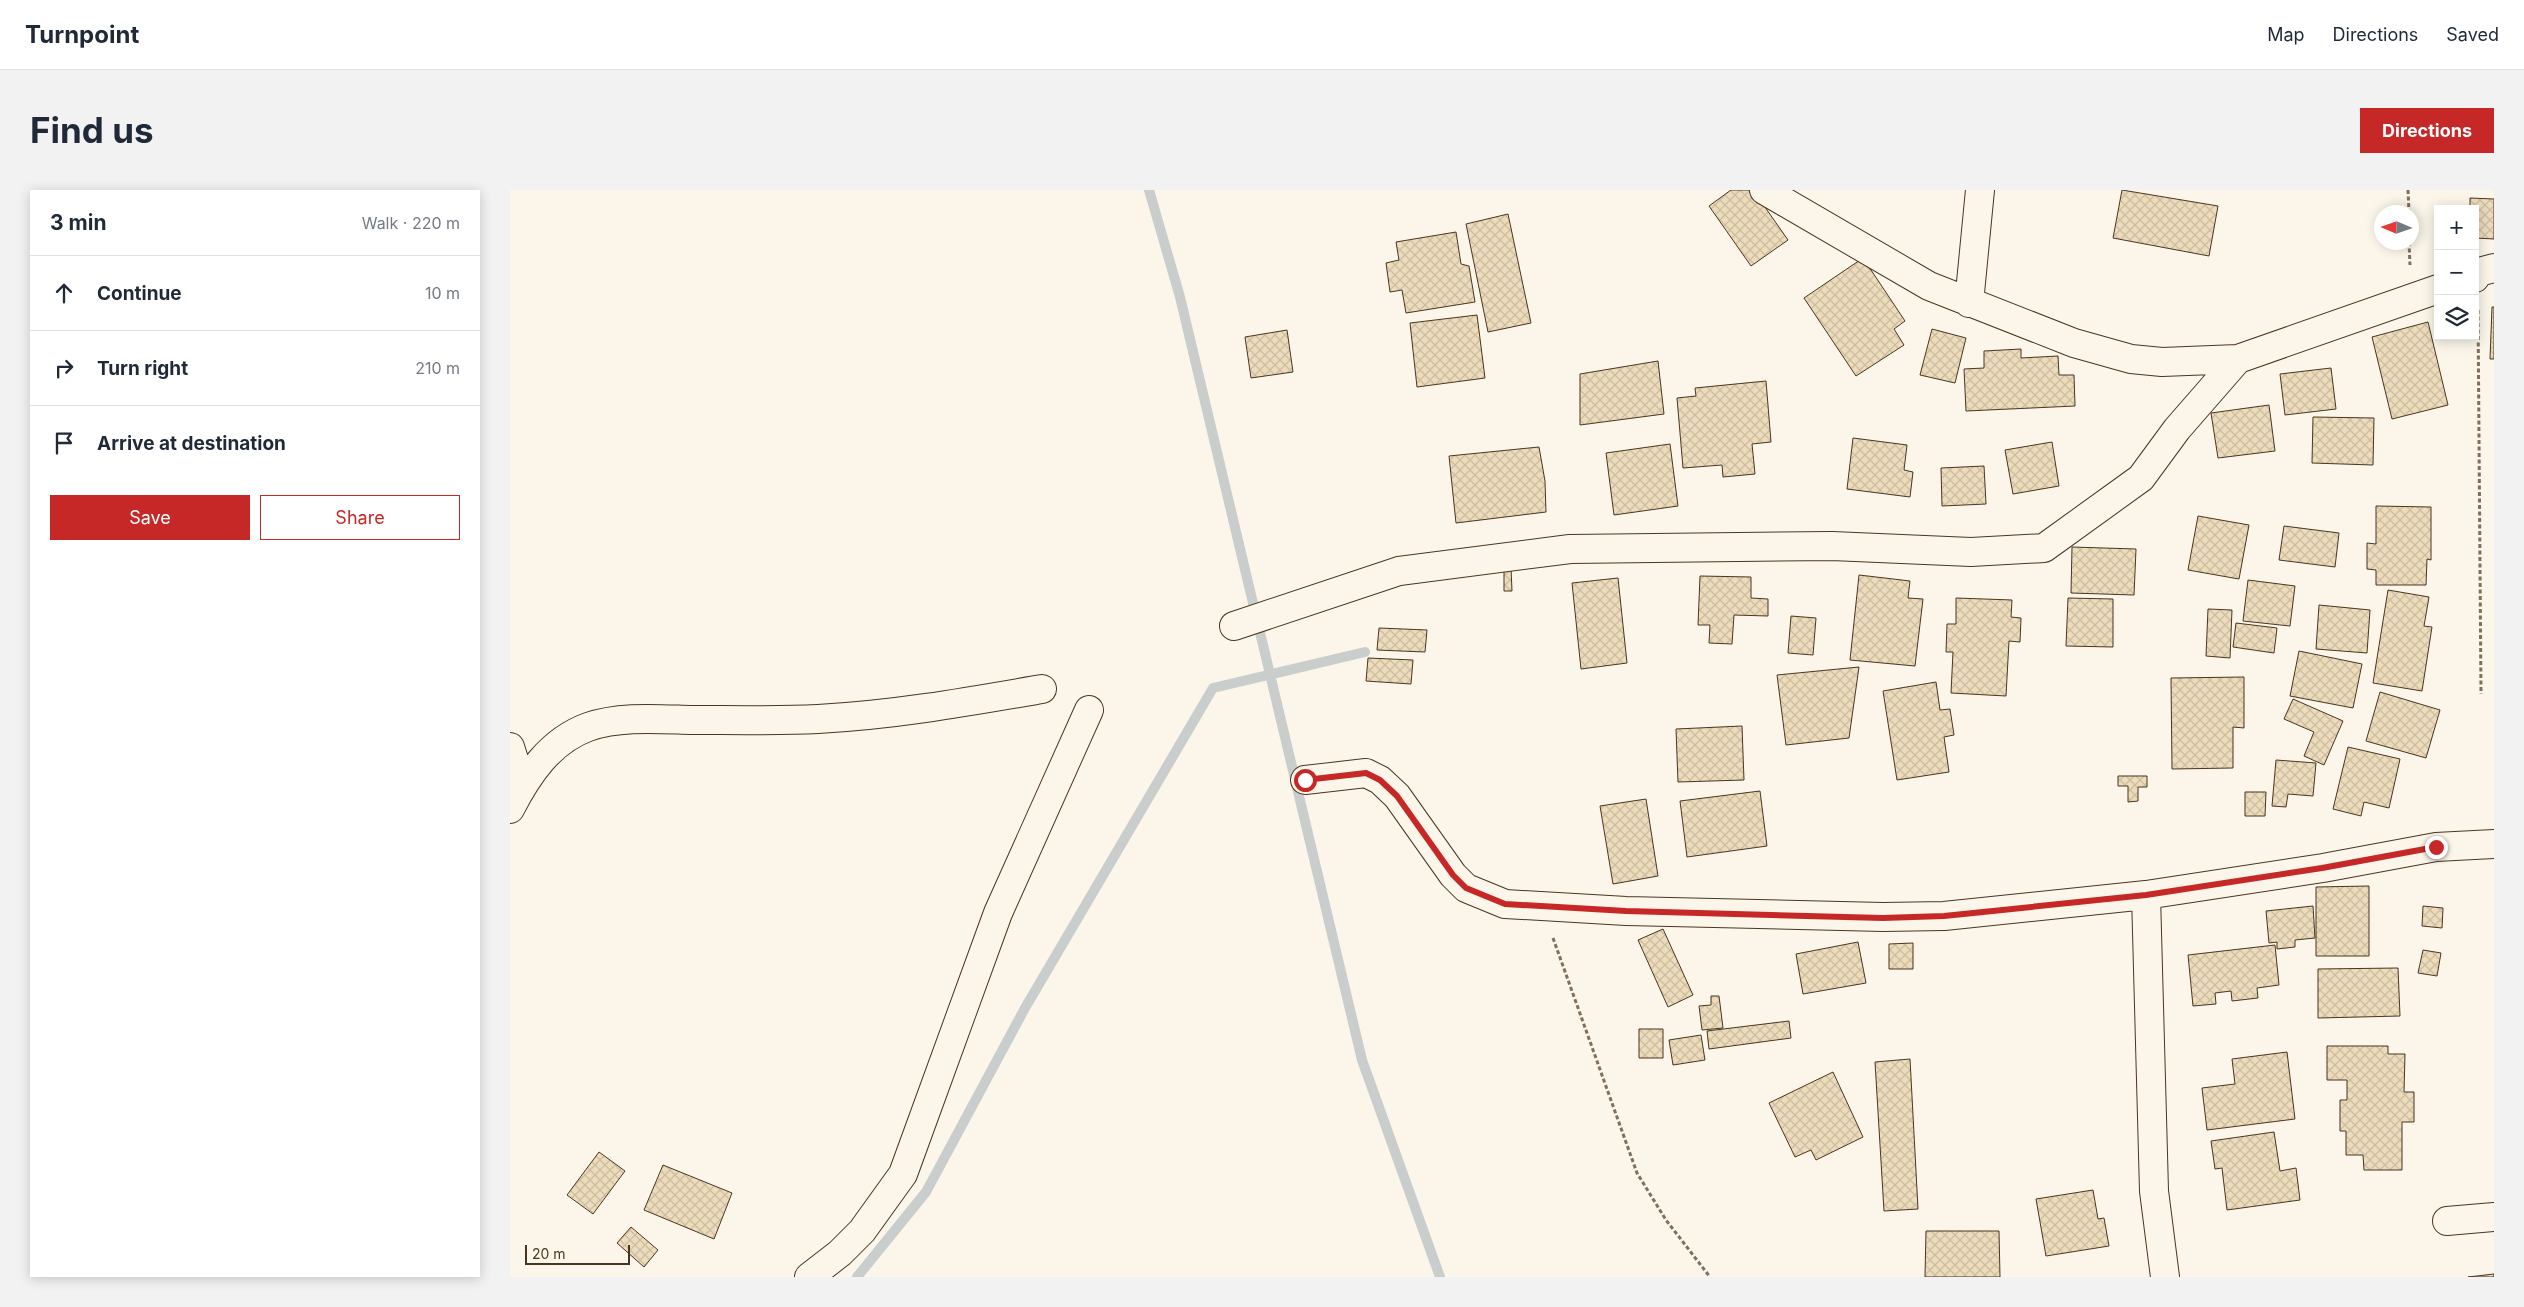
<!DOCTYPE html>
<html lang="en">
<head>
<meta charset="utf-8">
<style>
	:root { --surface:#fff; --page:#f2f2f3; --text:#1f2937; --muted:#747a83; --line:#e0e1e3; --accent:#c62828 }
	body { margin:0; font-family:Inter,sans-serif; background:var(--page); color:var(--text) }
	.controls { position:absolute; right:15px; top:15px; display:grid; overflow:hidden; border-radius:0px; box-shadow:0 2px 12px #0003 }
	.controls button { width:45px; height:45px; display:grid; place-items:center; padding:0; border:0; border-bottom:1px solid var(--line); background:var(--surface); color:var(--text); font:25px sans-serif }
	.compass { position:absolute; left:1864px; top:15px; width:45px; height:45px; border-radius:50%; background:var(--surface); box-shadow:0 2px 12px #0003; rotate:272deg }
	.scale { position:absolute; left:15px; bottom:12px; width:105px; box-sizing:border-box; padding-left:5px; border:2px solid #4a3520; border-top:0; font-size:14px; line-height:18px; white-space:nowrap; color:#4a3520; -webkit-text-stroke:4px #fbf6e9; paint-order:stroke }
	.stop { position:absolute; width:15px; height:15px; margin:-11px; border:4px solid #c62828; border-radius:50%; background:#fff }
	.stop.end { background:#c62828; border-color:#fff; box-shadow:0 1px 5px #0008 }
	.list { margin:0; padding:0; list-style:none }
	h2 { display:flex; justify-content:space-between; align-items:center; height:65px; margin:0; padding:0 20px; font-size:21px }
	h2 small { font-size:16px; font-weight:400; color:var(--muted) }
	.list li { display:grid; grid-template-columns:32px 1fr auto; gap:15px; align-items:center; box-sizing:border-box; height:75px; padding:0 20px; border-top:1px solid var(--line) }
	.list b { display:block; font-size:19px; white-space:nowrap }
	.list em { font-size:16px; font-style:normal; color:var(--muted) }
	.actions { display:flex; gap:10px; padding:15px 20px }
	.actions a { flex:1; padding:11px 0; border:1px solid var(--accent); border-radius:0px; text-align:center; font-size:18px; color:var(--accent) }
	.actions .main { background:var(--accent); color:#fff }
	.icon { flex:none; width:28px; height:28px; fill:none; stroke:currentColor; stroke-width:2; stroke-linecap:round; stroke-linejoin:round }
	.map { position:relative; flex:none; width:1984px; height:1087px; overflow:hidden; border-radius:0px }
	header { display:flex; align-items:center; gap:30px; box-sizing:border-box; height:70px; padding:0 25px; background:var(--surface); border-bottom:1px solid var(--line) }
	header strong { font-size:24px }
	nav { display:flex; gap:28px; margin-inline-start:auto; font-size:18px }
	.intro { display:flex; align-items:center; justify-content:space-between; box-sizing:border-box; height:120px; padding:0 30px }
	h1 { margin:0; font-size:35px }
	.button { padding:12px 22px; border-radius:0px; background:var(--accent); color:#fff; font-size:18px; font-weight:700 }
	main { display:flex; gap:30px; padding:0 30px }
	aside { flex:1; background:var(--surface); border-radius:0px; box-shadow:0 2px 12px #0003 }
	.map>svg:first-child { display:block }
</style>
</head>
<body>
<header>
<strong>Turnpoint</strong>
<nav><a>Map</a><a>Directions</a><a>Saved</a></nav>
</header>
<div class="intro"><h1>Find us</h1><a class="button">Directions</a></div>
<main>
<aside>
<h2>3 min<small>Walk · 220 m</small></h2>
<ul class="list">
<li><svg class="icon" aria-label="ahead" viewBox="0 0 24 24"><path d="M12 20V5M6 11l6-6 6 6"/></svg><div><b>Continue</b></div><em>10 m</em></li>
<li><svg class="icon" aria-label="right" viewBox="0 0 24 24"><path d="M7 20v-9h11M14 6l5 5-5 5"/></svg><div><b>Turn right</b></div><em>210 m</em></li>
<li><svg class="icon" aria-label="arrive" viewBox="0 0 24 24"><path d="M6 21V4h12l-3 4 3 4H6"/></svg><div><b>Arrive at destination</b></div></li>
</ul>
<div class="actions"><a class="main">Save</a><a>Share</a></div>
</aside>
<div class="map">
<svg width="1984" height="1087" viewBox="0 0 1984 1087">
	<defs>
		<pattern id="building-cross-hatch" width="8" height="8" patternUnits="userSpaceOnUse" patternTransform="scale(1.25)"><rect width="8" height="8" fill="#ecdcbc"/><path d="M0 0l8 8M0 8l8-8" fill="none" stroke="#ccbda1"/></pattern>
	</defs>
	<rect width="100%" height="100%" fill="#fbf6e9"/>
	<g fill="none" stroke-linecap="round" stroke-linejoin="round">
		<path stroke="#c9cecd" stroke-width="10" d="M 639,0 L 670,107 L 852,870 L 930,1087
			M 347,1087 L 416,1002 L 515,818 L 703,498 L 855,462"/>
	</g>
	<path fill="url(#building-cross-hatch)" stroke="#4a3520" d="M 1221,0 L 1243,0 L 1278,50 L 1241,76 L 1199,16 Z
		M 1612,0 L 1708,16 L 1699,66 L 1603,48 Z
		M 1960,8 L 1984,9 L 1984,49 L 1965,48 L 1965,19 L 1960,19 Z
		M 998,24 L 1021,133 L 978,142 L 956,34 Z
		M 946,42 L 951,74 L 959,76 L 965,112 L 896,123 L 892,100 L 880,102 L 876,73 L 889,70 L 886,52 Z
		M 1353,68 L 1395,131 L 1384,139 L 1394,155 L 1346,186 L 1294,108 Z
		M 1982,117 L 1984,117 L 1984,169 L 1980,169 Z
		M 967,125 L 975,188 L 907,197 L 900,133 Z
		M 1918,132 L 1938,215 L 1882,229 L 1862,147 Z
		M 1422,139 L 1456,148 L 1445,193 L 1410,185 Z
		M 777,140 L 783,182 L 741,188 L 735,147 Z
		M 1511,159 L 1511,168 L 1548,166 L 1549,185 L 1564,185 L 1565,216 L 1456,221 L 1454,179 L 1474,178 L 1474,161 Z
		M 1148,171 L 1154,224 L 1070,235 L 1070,184 Z
		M 1821,178 L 1826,219 L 1775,225 L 1770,184 Z
		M 1256,191 L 1261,252 L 1242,254 L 1245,284 L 1213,287 L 1212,275 L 1173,278 L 1167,208 L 1186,206 L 1185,198 Z
		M 1759,215 L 1765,261 L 1708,268 L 1701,223 Z
		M 1803,227 L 1864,228 L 1863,275 L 1802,273 Z
		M 1343,248 L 1397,255 L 1394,280 L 1403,282 L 1400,307 L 1337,299 Z
		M 1542,252 L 1549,296 L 1503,304 L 1495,260 Z
		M 1160,254 L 1168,316 L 1104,325 L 1096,263 Z
		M 1029,257 L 1035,291 L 1036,322 L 946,333 L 939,266 Z
		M 1474,276 L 1476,314 L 1432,316 L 1431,278 Z
		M 1866,316 L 1921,317 L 1921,370 L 1917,369 L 1916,395 L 1866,395 L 1866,380 L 1857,379 L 1857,353 L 1866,354 Z
		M 1688,326 L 1739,335 L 1729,389 L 1678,380 Z
		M 1774,336 L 1829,343 L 1825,377 L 1769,370 Z
		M 1562,357 L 1626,359 L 1624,405 L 1561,403 Z
		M 1001,378 L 1002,401 L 994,401 L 994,379 Z
		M 1349,385 L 1400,391 L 1398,408 L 1413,409 L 1405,476 L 1340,470 Z
		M 1190,386 L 1241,387 L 1241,408 L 1258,409 L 1258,426 L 1224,425 L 1222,454 L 1199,453 L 1200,435 L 1188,435 Z
		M 1108,388 L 1117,473 L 1071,479 L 1062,393 Z
		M 1738,390 L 1785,396 L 1780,436 L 1733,431 Z
		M 1878,400 L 1919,407 L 1914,436 L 1922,437 L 1912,501 L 1863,493 Z
		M 1446,408 L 1502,410 L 1501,427 L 1511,428 L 1510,452 L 1499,451 L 1496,506 L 1441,503 L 1443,462 L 1436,462 L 1437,434 L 1446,434 Z
		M 1558,408 L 1603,409 L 1603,457 L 1556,456 Z
		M 1809,415 L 1860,420 L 1857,463 L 1806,459 Z
		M 1698,419 L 1722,420 L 1720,468 L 1696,466 Z
		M 1281,426 L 1306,428 L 1303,465 L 1278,463 Z
		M 1726,433 L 1767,438 L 1764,463 L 1723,457 Z
		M 869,438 L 917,440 L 915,462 L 867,460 Z
		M 1789,461 L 1852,474 L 1843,518 L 1780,506 Z
		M 858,468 L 903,470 L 901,494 L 856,491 Z
		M 1349,477 L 1339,548 L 1276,555 L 1267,485 Z
		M 1734,487 L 1734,538 L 1723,537 L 1723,578 L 1662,579 L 1661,488 Z
		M 1426,492 L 1430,520 L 1440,519 L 1444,545 L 1434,547 L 1439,582 L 1387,590 L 1373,501 Z
		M 1870,502 L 1930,520 L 1916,568 L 1856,551 Z
		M 1783,509 L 1833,531 L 1814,575 L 1794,566 L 1804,542 L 1774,529 Z
		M 1232,536 L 1234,590 L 1168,592 L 1166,539 Z
		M 1838,557 L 1890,569 L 1879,618 L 1854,612 L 1851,626 L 1823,619 Z
		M 1766,570 L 1806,573 L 1803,606 L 1778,604 L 1776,617 L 1762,616 Z
		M 1608,586 L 1637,586 L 1637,597 L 1628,597 L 1628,611 L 1618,612 L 1618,596 L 1608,596 Z
		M 1250,601 L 1257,656 L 1177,667 L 1170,611 Z
		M 1735,602 L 1756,602 L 1755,626 L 1735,626 Z
		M 1136,609 L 1148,686 L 1103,694 L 1090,616 Z
		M 1859,696 L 1859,766 L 1806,766 L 1806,697 Z
		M 1803,716 L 1805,748 L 1785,750 L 1785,757 L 1767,759 L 1767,752 L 1759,753 L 1756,721 Z
		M 1913,716 L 1933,718 L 1932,738 L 1912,736 Z
		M 1153,739 L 1183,805 L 1158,817 L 1128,750 Z
		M 1348,752 L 1356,793 L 1293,804 L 1286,764 Z
		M 1403,753 L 1403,779 L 1379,779 L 1379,754 Z
		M 1765,755 L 1769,795 L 1747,798 L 1748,808 L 1722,811 L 1721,801 L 1705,803 L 1706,814 L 1683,816 L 1678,765 Z
		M 1913,760 L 1931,763 L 1927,786 L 1908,783 Z
		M 1888,778 L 1890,826 L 1808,828 L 1808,779 Z
		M 1201,806 L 1209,806 L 1213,838 L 1192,840 L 1189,816 L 1201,815 Z
		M 1279,831 L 1281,848 L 1199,859 L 1197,841 Z
		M 1129,839 L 1153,839 L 1153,868 L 1129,868 Z
		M 1191,845 L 1195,870 L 1163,875 L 1159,850 Z
		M 1817,856 L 1878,856 L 1878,864 L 1895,864 L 1894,902 L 1904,902 L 1904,932 L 1892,932 L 1892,980 L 1854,980 L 1853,965 L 1836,965 L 1836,941 L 1830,941 L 1830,910 L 1837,910 L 1837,890 L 1817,890 Z
		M 1777,862 L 1785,929 L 1697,940 L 1692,898 L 1725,894 L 1722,869 Z
		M 1400,869 L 1408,1019 L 1374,1021 L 1365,872 Z
		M 1323,882 L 1353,947 L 1306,970 L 1301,960 L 1285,967 L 1259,913 Z
		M 1764,942 L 1770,981 L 1786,978 L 1790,1010 L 1717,1020 L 1712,978 L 1705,979 L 1701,951 Z
		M 89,962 L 115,981 L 83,1024 L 57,1005 Z
		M 153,975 L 222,1003 L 204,1049 L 134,1020 Z
		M 1583,1000 L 1588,1029 L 1594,1028 L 1599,1056 L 1536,1066 L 1526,1009 Z
		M 121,1037 L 148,1060 L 134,1077 L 107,1053 Z
		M 1416,1041 L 1489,1041 L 1490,1087 L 1415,1087 Z
		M 1984,1084 L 1984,1087 L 1958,1087 Z"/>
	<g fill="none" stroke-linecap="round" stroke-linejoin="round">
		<defs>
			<path id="minor" d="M 1254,0 L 1419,96 L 1564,153 L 1621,169 L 1652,172 L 1728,169 L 1928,99
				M 1965,88 L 1969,82 L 1984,78
				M 1459,113 L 1470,0
				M 724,436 L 889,381 L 1060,359 L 1322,356 L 1461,362 L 1534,358 L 1631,288 L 1667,239 L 1728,169
				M 0,557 L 12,595
				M 795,590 L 856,583 L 870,590 L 887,606 L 943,685 L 956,698 L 995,714 L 1116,721 L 1373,727 L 1434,726 L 1636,705 L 1813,678 L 1926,657 L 1984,654
				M 0,619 C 18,584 40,551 78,537 C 109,526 147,529 180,530 C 222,530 265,531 308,529 C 384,525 457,512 532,499
				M 1636,705 L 1644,1001 L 1655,1087
				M 1937,1031 L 1984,1027
				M 299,1087 L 330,1063 L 352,1041 L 393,984 L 488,723 L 579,520"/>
		</defs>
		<use href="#minor" stroke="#4a3520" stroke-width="30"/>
		<path stroke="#7f6f5c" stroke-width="3" stroke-dasharray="4 2.5" stroke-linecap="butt" d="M 1898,0 L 1899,22
			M 1899,52 L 1900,75
			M 1968,120 L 1971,504
			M 1043,748 L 1127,983 L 1156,1030 L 1200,1087"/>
		<use href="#minor" stroke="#fbf6e9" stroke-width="28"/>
	</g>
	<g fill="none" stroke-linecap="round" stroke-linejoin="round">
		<path stroke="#c62828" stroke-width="6" d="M 795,590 L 856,583 L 870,590 L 887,606 L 943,685 L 956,698 L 995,714 L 1116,721 L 1373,728 L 1434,726 L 1636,705 L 1812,678 L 1926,657"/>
	</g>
</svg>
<div class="controls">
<button>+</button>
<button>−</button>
<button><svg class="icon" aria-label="layers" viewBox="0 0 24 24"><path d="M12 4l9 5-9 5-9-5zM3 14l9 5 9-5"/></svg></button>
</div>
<svg class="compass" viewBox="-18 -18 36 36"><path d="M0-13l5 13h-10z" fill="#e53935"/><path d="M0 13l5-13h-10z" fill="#747a83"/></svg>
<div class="scale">20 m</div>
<div class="stop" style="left:795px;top:590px"></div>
<div class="stop end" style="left:1926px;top:657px"></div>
</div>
</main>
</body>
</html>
